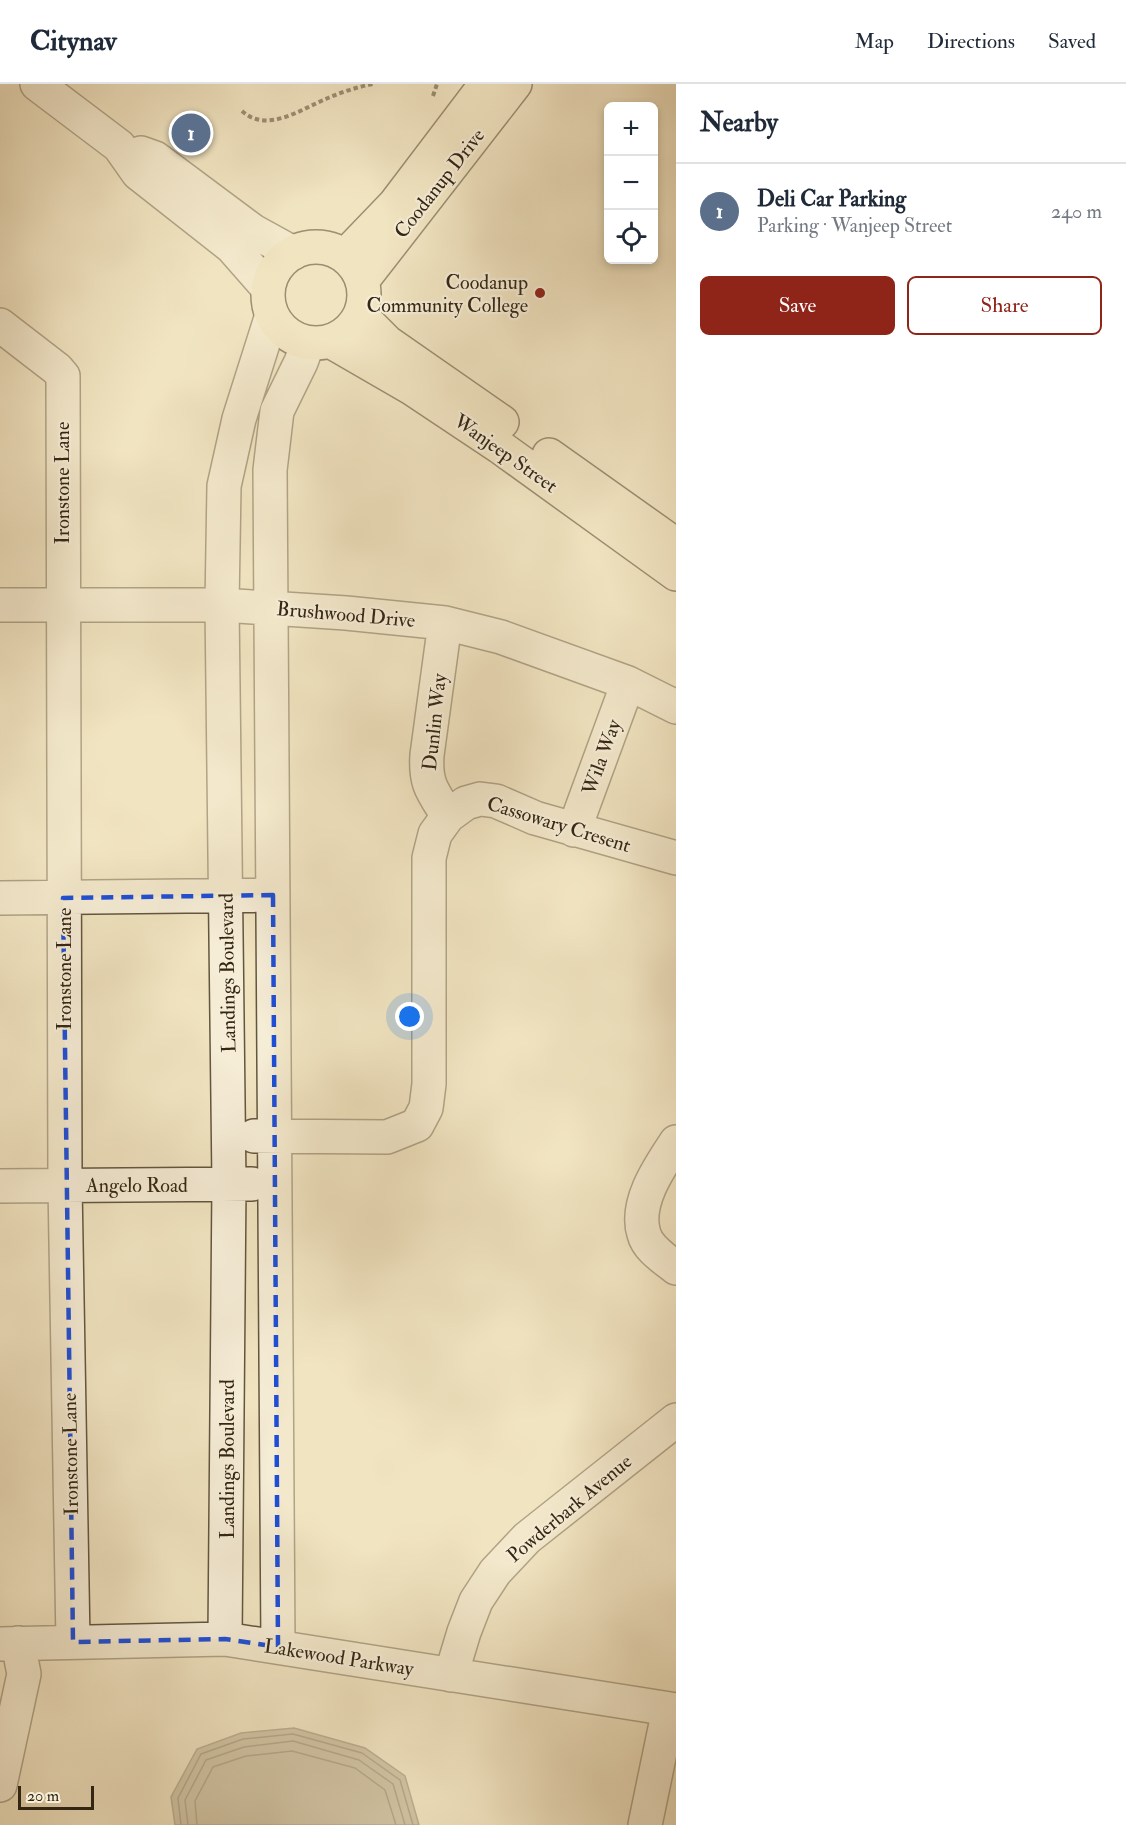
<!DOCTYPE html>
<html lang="en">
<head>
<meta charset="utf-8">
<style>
	:root { --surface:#fff; --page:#f6f6f7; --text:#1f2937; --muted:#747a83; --line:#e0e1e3; --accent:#8f2418 }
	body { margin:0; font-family:"IM FELL Double Pica",serif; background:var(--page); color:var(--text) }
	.controls { position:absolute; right:18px; top:18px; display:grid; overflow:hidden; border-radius:9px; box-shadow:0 3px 9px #0003 }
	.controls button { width:54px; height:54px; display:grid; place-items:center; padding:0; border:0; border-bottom:2px solid var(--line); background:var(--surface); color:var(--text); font:30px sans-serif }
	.scale { position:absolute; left:18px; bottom:15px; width:76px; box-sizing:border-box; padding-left:6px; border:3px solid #332613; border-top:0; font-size:16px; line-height:21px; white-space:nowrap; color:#332613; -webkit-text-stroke:4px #f6edd7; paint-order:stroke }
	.you { position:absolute; left:410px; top:933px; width:21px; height:21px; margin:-15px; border:4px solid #fff; border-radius:50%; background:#1a73e8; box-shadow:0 0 0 9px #1a73e833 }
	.badge { display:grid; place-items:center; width:39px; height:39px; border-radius:50%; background:var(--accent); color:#fff; font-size:20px; font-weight:700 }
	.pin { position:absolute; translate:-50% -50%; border:3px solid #fff; box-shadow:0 2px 6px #0006 }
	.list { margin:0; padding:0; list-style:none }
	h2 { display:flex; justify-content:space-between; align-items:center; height:78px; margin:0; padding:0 24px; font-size:26px }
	h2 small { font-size:20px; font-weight:400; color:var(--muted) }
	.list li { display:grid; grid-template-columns:39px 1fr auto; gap:18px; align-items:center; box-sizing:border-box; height:96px; padding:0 24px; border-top:2px solid var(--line) }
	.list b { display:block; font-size:22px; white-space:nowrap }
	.list p { margin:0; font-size:20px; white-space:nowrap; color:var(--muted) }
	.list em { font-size:20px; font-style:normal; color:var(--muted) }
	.actions { display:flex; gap:12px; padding:18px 24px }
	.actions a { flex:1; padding:14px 0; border:2px solid var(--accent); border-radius:9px; text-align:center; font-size:21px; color:var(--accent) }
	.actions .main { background:var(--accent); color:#fff }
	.icon { flex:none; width:33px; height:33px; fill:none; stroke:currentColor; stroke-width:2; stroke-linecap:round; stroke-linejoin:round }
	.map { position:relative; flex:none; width:676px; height:1741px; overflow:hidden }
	header { display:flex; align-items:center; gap:36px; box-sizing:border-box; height:84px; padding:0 30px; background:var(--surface); border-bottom:2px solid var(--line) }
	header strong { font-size:28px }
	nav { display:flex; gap:33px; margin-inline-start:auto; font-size:21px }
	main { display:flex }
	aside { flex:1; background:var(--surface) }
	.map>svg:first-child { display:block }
</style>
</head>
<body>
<header>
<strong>Citynav</strong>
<nav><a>Map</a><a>Directions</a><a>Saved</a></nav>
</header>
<main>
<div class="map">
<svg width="676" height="1741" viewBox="0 0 676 1741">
	<rect width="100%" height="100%" fill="#f1e4c1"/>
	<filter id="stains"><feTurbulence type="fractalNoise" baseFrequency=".00333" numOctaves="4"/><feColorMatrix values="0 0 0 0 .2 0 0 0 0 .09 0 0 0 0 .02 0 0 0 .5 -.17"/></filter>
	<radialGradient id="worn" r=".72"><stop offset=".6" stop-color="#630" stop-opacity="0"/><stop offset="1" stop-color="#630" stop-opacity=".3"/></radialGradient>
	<path fill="#b0a386" stroke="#7e7158" stroke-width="1.5" d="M 294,1644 L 365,1664 L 405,1692 L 419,1741 L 175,1741 L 171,1713 L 197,1665 L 241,1649 Z"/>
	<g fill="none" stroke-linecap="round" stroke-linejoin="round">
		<path stroke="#72644c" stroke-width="1.5" d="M 181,1741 L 178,1714 L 201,1670 L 243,1655 L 293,1650 L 362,1669 L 400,1696 L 413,1741
			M 188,1741 L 185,1716 L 206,1676 L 244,1663 L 293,1657 L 359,1676 L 393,1700 L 405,1741
			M 197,1741 L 195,1717 L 213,1683 L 246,1672 L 292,1667 L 355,1684 L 385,1706 L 396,1741"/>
		<defs>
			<path id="minor" d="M 37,0 L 119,62 L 138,89 L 232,163 L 268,204
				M 141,69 L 155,74 L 253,147 L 293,169
				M 0,241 L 57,285 L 63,292 L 65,1101 L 73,1558
				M 0,521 L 222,521 L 346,529 L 445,539 L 501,553 L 628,599 L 676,623
				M 445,539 L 427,671 C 425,701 433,708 448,732
				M 574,746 L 628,599
				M 0,814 L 273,811
				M 254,1052 L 387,1053 L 417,1041 L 426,1024 L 429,1000 L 429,774 L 435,750 L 448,732 L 466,719 L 480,715 L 496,717 L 535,734 L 676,774
				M 676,1058 C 660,1082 634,1119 644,1150 C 648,1165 665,1175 676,1184
				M 0,1102 L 252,1100
				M 225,1555 L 229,1100 L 222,521 L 224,402 L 239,335 L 272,231
				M 0,1560 L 225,1555 L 676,1626
				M 278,1563 L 270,386 L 277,327 L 301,278 L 308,259
				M 451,1591 L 464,1548 L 476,1517 L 495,1488 L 527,1454 L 676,1336
				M 0,1701 L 24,1590 L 18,1559
				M 645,1741 L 669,1625"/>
			<path id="major" d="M268 211a48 48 0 1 1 96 0a48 48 0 1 1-96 0Z
				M 345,172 L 395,120 L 486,0
				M 362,197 L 515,0
				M 360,231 L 387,258 L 502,338
				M 330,257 L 413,305 L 500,363 L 676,490
				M 549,371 L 676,461"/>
		</defs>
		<use href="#minor" stroke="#62563e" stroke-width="36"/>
		<use href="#major" stroke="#332613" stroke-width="36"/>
		<path stroke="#332613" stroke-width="4" stroke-dasharray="4.5 3" stroke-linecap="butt" d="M 433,12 L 437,0
			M 242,27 C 267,50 301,25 328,14 C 342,8 357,3 373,0"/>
		<use href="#minor" stroke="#f6edd7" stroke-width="33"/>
		<use href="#major" stroke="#f1e4c1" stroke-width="33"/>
	</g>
	<path d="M0 0H676V1741H0ZM 273,811 L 278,1563 L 225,1555 L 73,1558 L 63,814 Z" fill="#f1e4c1" fill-opacity=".55" fill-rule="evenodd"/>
	<path fill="none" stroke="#1d4ed8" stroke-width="4.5" stroke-dasharray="12 8" stroke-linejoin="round" d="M 273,811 L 278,1563 L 225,1555 L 73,1558 L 63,814 Z"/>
	<circle fill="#8f2418" stroke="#f6edd7" stroke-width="2" cx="540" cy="209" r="6"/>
	<g text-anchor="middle" stroke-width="4.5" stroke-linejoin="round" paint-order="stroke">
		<g font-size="20" fill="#332613" stroke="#f6edd7">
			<text transform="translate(439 99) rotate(-52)" y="7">Coodanup Drive</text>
			<text transform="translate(506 369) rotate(35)" y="7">Wanjeep Street</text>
			<text transform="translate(62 399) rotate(-90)" y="7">Ironstone Lane</text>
			<text transform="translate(346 530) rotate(5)" y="7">Brushwood Drive</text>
			<text transform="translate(434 638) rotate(-84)" y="7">Dunlin Way</text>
			<text transform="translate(601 673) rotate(-70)" y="7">Wila Way</text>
			<text transform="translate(559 740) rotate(17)" y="7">Cassowary Cresent</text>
			<text transform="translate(64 885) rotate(-90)" y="7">Ironstone Lane</text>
			<text transform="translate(227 889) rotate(-91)" y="7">Landings Boulevard</text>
			<text x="137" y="1108">Angelo Road</text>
			<text transform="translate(70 1370) rotate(-91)" y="7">Ironstone Lane</text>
			<text transform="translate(227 1375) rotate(-90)" y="7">Landings Boulevard</text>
			<text transform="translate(569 1424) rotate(-40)" y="7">Powderbark Avenue</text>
			<text transform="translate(339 1573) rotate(9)" y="7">Lakewood Parkway</text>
		</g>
		<g font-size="20" fill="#332613" stroke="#f6edd7" text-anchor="end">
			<text x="528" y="205">Coodanup<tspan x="528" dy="23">Community College</tspan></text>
		</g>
	</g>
	<rect width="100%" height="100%" filter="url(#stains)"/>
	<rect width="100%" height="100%" fill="url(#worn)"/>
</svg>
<div class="controls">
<button>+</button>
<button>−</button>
<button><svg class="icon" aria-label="locate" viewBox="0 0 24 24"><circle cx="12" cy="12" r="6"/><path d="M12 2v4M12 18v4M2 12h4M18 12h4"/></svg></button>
</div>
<div class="scale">20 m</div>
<div class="you"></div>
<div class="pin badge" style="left:191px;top:49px;background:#5c6f8a">1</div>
</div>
<aside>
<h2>Nearby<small></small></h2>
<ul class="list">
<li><span class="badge" style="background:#5c6f8a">1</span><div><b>Deli Car Parking</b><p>Parking · Wanjeep Street</p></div><em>240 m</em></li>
</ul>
<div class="actions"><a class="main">Save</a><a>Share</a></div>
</aside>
</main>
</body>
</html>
